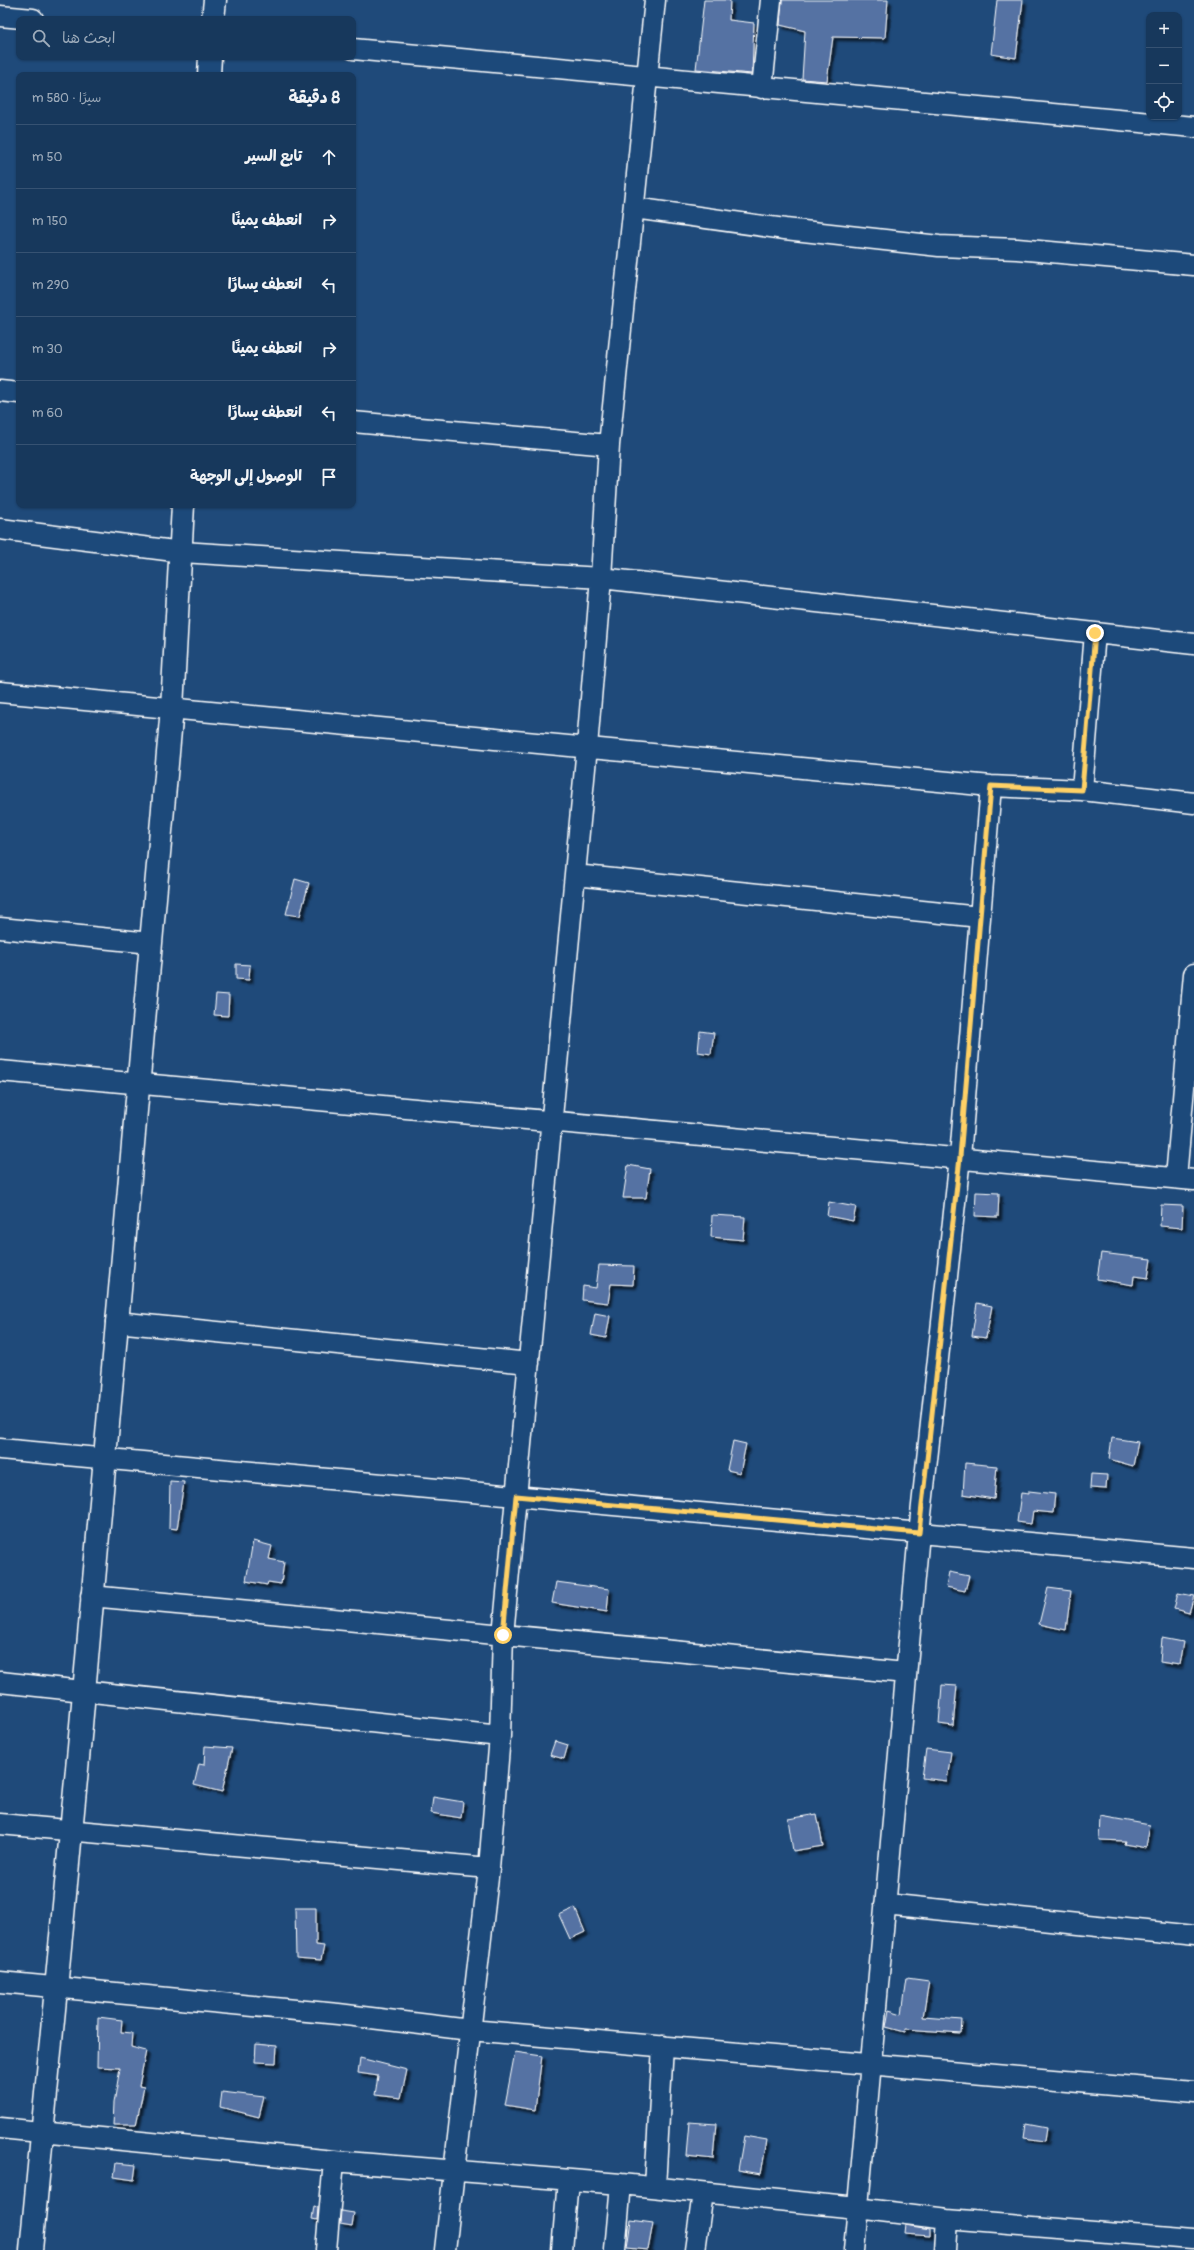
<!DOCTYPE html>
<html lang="ar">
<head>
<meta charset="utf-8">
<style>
	:root { --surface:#17385c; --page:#244365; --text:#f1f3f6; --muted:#9eacbb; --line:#365272 }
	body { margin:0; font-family:Pangolin,"Playpen Sans Arabic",sans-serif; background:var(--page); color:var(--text); direction:rtl }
	.controls { position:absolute; right:12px; top:12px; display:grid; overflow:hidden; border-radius:8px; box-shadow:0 1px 3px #0004 }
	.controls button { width:36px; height:36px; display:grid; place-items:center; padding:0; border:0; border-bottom:1px solid var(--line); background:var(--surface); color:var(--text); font:20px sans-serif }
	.stop { position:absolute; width:12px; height:12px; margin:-9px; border:3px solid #ffd166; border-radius:50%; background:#fff }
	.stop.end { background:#ffd166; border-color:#fff; box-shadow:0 1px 4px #0008 }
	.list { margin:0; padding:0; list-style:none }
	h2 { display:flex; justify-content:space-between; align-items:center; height:52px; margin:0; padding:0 16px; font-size:17px }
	h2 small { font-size:13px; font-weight:400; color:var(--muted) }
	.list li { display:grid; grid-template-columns:26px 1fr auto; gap:12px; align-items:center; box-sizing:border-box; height:64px; padding:0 16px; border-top:1px solid var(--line) }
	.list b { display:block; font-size:15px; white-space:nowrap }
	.list em { font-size:13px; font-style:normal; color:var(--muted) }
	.icon { flex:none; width:22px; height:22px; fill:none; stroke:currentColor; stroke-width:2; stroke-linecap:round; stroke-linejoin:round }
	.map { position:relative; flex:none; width:1194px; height:2250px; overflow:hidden; direction:ltr }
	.search { position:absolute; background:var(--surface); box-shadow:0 1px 3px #0004; left:16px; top:16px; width:340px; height:44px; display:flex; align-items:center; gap:10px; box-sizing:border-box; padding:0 14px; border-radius:8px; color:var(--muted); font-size:15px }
	.panel { position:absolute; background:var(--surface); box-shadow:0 1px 3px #0004; left:16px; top:72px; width:340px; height:436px; border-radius:8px; direction:rtl }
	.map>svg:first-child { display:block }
</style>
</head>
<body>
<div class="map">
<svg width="1194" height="2250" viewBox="0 0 1194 2250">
	<defs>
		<filter id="shadow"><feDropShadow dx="3.5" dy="3.5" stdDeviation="1" flood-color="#0009"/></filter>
	</defs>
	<rect width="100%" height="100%" fill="#1f4a7a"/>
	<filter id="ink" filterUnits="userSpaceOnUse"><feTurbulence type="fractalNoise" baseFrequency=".025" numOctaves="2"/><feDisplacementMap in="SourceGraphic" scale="8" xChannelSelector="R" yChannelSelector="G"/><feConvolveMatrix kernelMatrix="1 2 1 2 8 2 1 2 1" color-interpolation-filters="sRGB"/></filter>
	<g filter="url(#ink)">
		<path fill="#5572a3" stroke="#fff" filter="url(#shadow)" d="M 704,0 L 730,0 L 729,20 L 754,23 L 752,74 L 696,69 Z
			M 782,0 L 888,0 L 885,38 L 833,37 L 827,81 L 802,79 L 805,31 L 780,25 Z
			M 997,0 L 1023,0 L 1016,58 L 991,54 Z
			M 295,879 L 309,883 L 300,916 L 286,914 Z
			M 236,964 L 250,965 L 249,980 L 236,979 Z
			M 216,994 L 229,995 L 228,1016 L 214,1015 Z
			M 700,1031 L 714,1033 L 711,1054 L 698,1052 Z
			M 628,1165 L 650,1169 L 646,1198 L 623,1198 Z
			M 976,1192 L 999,1193 L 998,1217 L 975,1216 Z
			M 829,1202 L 856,1207 L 853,1221 L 827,1216 Z
			M 1161,1205 L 1183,1206 L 1182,1228 L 1160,1226 Z
			M 712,1215 L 745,1217 L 743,1240 L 711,1237 Z
			M 1101,1253 L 1151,1259 L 1148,1278 L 1134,1276 L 1133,1285 L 1097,1279 Z
			M 599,1265 L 634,1266 L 633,1285 L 611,1284 L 608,1303 L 582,1300 L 583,1286 L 596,1288 Z
			M 977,1303 L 992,1306 L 986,1338 L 972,1336 Z
			M 595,1313 L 610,1316 L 606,1338 L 591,1335 Z
			M 1112,1438 L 1138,1442 L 1133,1466 L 1109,1459 Z
			M 733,1441 L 746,1444 L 740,1473 L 727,1470 Z
			M 965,1463 L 997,1466 L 994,1499 L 963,1494 Z
			M 1091,1474 L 1107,1475 L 1106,1489 L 1090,1488 Z
			M 170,1481 L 184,1482 L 177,1529 L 169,1528 Z
			M 1029,1491 L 1055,1494 L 1053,1513 L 1033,1511 L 1031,1524 L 1017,1522 L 1021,1493 L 1029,1494 Z
			M 253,1541 L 272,1546 L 269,1559 L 284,1562 L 281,1584 L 268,1582 L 267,1585 L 246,1581 Z
			M 949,1572 L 969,1576 L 965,1591 L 946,1587 Z
			M 556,1582 L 609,1589 L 607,1612 L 552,1603 Z
			M 1048,1588 L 1071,1591 L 1066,1630 L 1039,1624 Z
			M 1178,1593 L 1194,1596 L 1189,1613 L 1174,1609 Z
			M 1162,1638 L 1183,1642 L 1179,1665 L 1160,1662 Z
			M 942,1685 L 957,1686 L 953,1726 L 939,1724 Z
			M 555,1741 L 568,1745 L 564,1759 L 550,1755 Z
			M 205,1746 L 232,1748 L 222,1792 L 194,1785 L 199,1764 L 204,1765 Z
			M 926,1749 L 951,1752 L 947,1781 L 922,1778 Z
			M 433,1797 L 463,1802 L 461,1818 L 431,1813 Z
			M 817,1814 L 823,1846 L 793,1851 L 788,1819 Z
			M 1100,1816 L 1150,1825 L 1146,1848 L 1124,1844 L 1125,1841 L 1099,1840 Z
			M 295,1908 L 316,1908 L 316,1945 L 324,1946 L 321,1960 L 296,1958 Z
			M 575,1908 L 585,1932 L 570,1939 L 559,1915 Z
			M 907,1978 L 929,1981 L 923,2017 L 962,2020 L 961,2033 L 906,2029 L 905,2032 L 886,2027 L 889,2010 L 902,2014 Z
			M 98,2017 L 122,2020 L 121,2032 L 132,2033 L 131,2047 L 146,2051 L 139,2086 L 144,2087 L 136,2125 L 113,2125 L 114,2103 L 120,2068 L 97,2067 Z
			M 256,2044 L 277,2046 L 276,2063 L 255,2062 Z
			M 515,2052 L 542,2056 L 535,2110 L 505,2105 Z
			M 360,2058 L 407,2070 L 401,2098 L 375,2095 L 378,2076 L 358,2073 Z
			M 222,2092 L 264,2097 L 259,2117 L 220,2107 Z
			M 689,2122 L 716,2124 L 713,2159 L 686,2156 Z
			M 1026,2124 L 1047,2128 L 1045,2141 L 1024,2138 Z
			M 744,2136 L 767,2140 L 761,2174 L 738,2170 Z
			M 116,2163 L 136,2165 L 134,2180 L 114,2177 Z
			M 314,2206 L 318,2207 L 317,2220 L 312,2219 Z
			M 341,2211 L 354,2213 L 352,2226 L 340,2224 Z
			M 631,2220 L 653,2223 L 648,2250 L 627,2248 Z
			M 905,2225 L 930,2229 L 930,2236 L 904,2234 Z"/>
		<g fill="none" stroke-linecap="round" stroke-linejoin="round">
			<defs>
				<path id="street" d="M 0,16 L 33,19
					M 353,49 L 1194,127
					M 762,88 L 771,0
					M 634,208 L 785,229 L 939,246 L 1017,249 L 1194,265
					M 0,391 L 19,393
					M 353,422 L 609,445
					M 0,529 L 182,552 L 601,578 L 1194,644
					M 0,692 L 991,786 L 1082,790 L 1194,803
					M 1082,790 L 1095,633
					M 575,875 L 980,917
					M 0,928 L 151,943
					M 0,1071 L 1194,1180
					M 1176,1178 L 1194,974
					M 116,1322 L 529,1363
					M 0,1449 L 1194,1558
					M 91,1596 L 906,1673
					M 0,1682 L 500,1736
					M 0,1824 L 489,1868
					M 885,1904 L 1194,1936
					M 0,1982 L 338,2014 L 470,2030 L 1194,2092
					M 0,2128 L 334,2161 L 621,2184 L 857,2208 L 947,2219 L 1194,2239
					M 655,2187 L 663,2046
					M 326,2250 L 334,2161
					M 445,2250 L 489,1868 L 500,1736 L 503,1635 L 587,747 L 601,578 L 609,445 L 655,0
					M 562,2250 L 568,2180
					M 615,2250 L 621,2184
					M 695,2250 L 703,2193
					M 854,2250 L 919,1533 L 960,1157 L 991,786
					M 945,2250 L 947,2219"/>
				<path id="secondary" d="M 213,19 L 215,0
					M 209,75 L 210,57
					M 31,2250 L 79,1748 L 172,708 L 183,505"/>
			</defs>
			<use href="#street" stroke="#fff" stroke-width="23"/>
			<use href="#secondary" stroke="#fff" stroke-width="25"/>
			<use href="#street" stroke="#1f4a7a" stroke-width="20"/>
			<use href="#secondary" stroke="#1f4a7a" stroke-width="22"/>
		</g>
	</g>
	<g fill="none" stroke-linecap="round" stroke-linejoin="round" filter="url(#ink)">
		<path stroke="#ffd166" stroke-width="5" d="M 503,1635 L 516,1496 L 919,1533 L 960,1157 L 991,786 L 1082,790 L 1095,633"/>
	</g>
</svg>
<div class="controls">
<button>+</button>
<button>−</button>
<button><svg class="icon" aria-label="locate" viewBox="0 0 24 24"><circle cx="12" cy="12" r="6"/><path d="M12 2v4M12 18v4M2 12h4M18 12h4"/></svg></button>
</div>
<div class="stop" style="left:503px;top:1635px"></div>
<div class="stop end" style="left:1095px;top:633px"></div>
<div class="search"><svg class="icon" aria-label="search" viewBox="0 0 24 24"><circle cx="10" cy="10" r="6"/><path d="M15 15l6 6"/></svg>ابحث هنا</div>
<section class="panel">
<h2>8 دقيقة<small>سيرًا · 580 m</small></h2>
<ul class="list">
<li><svg class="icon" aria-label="ahead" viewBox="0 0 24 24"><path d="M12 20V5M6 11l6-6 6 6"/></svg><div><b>تابع السير</b></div><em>50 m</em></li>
<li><svg class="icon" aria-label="right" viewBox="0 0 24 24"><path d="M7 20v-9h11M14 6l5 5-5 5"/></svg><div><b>انعطف يمينًا</b></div><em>150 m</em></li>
<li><svg class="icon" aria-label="left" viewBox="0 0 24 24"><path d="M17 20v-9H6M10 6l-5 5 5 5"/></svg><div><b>انعطف يسارًا</b></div><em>290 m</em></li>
<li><svg class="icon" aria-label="right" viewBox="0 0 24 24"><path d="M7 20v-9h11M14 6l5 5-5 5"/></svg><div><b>انعطف يمينًا</b></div><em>30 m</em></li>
<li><svg class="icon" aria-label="left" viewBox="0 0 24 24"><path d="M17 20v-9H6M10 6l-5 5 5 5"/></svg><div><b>انعطف يسارًا</b></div><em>60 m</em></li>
<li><svg class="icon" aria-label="arrive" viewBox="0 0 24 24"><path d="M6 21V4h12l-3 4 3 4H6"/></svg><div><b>الوصول إلى الوجهة</b></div></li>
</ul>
</section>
</div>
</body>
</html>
